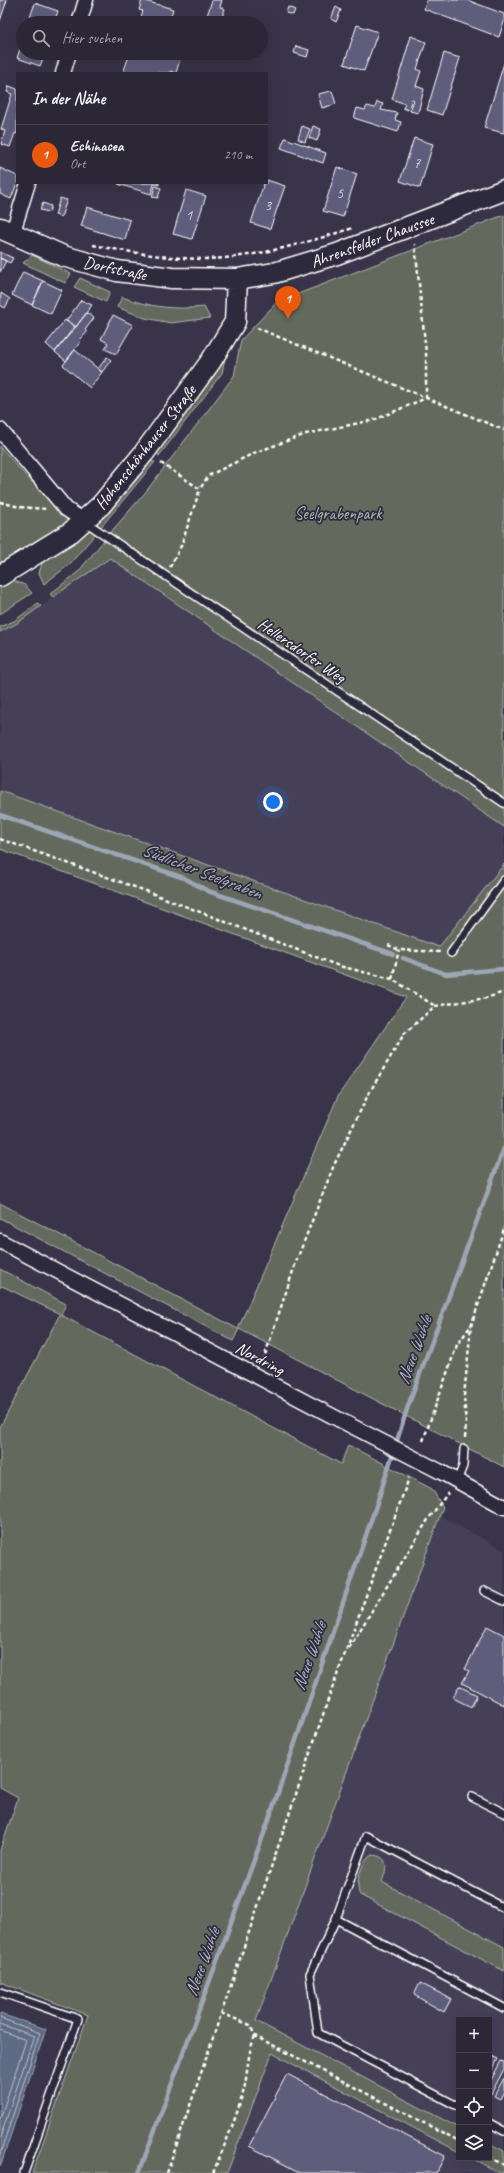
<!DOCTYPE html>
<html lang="de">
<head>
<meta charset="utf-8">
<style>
	:root { --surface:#2b2737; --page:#373342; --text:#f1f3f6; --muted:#a6a5ad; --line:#474452; --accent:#ea580c }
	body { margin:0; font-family:Caveat,sans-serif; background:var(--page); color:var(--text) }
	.controls { position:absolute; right:12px; bottom:12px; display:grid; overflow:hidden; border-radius:0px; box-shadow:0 4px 16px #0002 }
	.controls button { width:36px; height:36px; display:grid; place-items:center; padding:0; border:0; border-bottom:1px solid var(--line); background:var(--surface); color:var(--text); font:20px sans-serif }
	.you { position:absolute; left:273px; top:802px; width:14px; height:14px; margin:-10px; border:3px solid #fff; border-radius:50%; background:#1a73e8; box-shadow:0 0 0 6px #1a73e833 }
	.badge { display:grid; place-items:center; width:26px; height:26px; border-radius:50%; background:var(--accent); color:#fff; font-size:13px; font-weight:700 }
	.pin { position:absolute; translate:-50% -33px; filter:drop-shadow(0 1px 2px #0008) }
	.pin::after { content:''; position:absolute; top:21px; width:14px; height:12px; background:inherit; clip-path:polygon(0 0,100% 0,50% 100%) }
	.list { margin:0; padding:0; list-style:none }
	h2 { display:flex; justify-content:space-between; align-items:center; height:52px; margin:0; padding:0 16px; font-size:17px }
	h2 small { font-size:13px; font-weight:400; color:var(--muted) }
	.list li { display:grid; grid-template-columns:26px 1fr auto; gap:12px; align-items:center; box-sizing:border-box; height:60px; padding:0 16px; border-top:1px solid var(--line) }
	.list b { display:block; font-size:15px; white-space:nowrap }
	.list p { margin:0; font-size:13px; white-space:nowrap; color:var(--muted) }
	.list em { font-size:13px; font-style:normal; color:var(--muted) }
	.icon { flex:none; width:22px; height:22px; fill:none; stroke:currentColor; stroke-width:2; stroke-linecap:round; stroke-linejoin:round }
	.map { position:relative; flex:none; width:504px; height:2173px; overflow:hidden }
	.search { position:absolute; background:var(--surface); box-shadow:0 4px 16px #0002; left:16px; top:16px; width:252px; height:44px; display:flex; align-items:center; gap:10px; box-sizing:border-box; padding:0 14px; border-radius:22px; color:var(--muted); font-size:15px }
	.panel { position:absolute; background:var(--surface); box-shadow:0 4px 16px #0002; left:16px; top:72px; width:252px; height:112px; border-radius:0px }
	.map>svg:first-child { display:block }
</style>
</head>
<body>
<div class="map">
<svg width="504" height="2173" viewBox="0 0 504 2173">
	<rect width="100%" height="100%" fill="#393449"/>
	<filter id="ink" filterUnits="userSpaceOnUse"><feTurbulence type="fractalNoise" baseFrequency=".025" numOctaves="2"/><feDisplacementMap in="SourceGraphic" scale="8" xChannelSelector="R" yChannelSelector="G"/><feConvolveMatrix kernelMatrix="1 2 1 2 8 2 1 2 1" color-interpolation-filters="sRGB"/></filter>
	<g filter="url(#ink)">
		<path fill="#444058" d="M 110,558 L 504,827 L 504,864 L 439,947 L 0,791 L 0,632 L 16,624 Z
			M 438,1515 L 504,1550 L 504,2151 L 489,2143 L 489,2020 L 459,2020 L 459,2128 L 256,2021 Z
			M 272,2053 L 459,2152 L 459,2158 L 471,2158 L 500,2173 L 227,2173 Z"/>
		<path fill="#636a5d" stroke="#b1b4ae" d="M 504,215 L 504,827 L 110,558 L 53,597 L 50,594 L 78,572 L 105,539 L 110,542 L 110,533 L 144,494 L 234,376 L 241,340 L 277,302 Z
			M 32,255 L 71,274 L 65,283 L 23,263 Z
			M 80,278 L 110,292 L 106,302 L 74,287 Z
			M 122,297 C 150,307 174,310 204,307 L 210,318 L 171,323 L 145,318 L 117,307 Z
			M 231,346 L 225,358 L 222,373 L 159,456 L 155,447 Z
			M 0,446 L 25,475 L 64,512 L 70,521 L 0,565 Z
			M 146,461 L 155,462 L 101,527 L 92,521 Z
			M 89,528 L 97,532 L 69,565 L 44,584 L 39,573 L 43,560 Z
			M 11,580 L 25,585 L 32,593 L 0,614 L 0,584 Z
			M 38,603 L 41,606 L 16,624 L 0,632 L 0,627 L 14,621 Z
			M 0,791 L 439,947 L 504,864 L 504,1467 L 239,1329 L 233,1341 L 0,1218 L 0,1203 L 238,1329 L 338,1096 L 406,997 L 0,849 Z
			M 0,1269 L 66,1304 L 61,1315 L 341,1464 L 348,1445 L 432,1489 L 443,1507 L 256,2021 L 459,2128 L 459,2152 L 272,2053 L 227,2173 L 32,2173 L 88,2015 L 0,1982 L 0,1850 L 18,1798 L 0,1788 L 0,1427 L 60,1314 L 2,1286 L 0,1288 Z
			M 373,1855 C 391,1857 386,1870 382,1882 L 504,1947 L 504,1971 L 360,1895 C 354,1885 362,1858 373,1855 Z
			M 489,2143 L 504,2151 L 504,2173 L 500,2173 L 471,2158 L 489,2158 Z"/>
		<path fill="#5e6b85" stroke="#9ea6b6" d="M 0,2014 L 46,2029 L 0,2167 Z"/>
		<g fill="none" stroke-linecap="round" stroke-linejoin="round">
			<path stroke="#bfc4ce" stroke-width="1" d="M 0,2018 L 40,2033 L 0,2154
				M 0,2024 L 34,2036 L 0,2138
				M 0,2030 L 26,2040 L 0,2119"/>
			<path stroke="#9ea6b6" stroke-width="4.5" d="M 0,815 L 184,878 L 208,891 L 393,954
				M 403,958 L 446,974 L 503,969
				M 139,2173 L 267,1825 L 378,1500 L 408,1406 L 504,1148"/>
		</g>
		<path fill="#5f5d7b" stroke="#fff" d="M 0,0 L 7,0 L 0,21 Z
			M 142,0 L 173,9 L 169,23 L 139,23 L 143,11 L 139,10 Z
			M 212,0 L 222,0 L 220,7 L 225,9 L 220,23 L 206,19 Z
			M 427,0 L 467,0 L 504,14 L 504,22 L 499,37 L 424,9 Z
			M 35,3 L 58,11 L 54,23 L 28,23 Z
			M 288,7 L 295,10 L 293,15 L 286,13 Z
			M 336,7 L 341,10 L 336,22 L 331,19 Z
			M 357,25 L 378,32 L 364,71 L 344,64 Z
			M 411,36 L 426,42 L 417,69 L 421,71 L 416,86 L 424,89 L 418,113 L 410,111 L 414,100 L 412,99 L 408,110 L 403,108 L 405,104 L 392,99 Z
			M 23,40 L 23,53 L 45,53 L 40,66 L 17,58 Z
			M 296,46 L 309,50 L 307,57 L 294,53 Z
			M 130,53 L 186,53 L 184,57 L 181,56 L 176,73 L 170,71 L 169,73 L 123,73 Z
			M 444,53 L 460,58 L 442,115 L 427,110 Z
			M 504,63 L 504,133 L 484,128 Z
			M 9,86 L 17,89 L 17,134 L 15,133 L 10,147 L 1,144 L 5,131 L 1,129 L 12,94 L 7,92 Z
			M 332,91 L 336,104 L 322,108 L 318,94 Z
			M 377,102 L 383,104 L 381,110 L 397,113 L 395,120 L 401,122 L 398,132 L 354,118 L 357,108 L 365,110 L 367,106 L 375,108 Z
			M 302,126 L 310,129 L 305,142 L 298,139 Z
			M 313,126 L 321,129 L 317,141 L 309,138 Z
			M 285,138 L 326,153 L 323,163 L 281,148 Z
			M 414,138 L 433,144 L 420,188 L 400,181 Z
			M 337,167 L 357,174 L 343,217 L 323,211 Z
			M 0,168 L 17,176 L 17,183 L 11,199 L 0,194 Z
			M 267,180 L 285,186 L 270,229 L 251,223 L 264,183 L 267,183 Z
			M 159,183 L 159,185 L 154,184 L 151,194 L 118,184 Z
			M 155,186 L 161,188 L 158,198 L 152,197 Z
			M 186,190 L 206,196 L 192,239 L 173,234 Z
			M 60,198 L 67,200 L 61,217 L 55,215 Z
			M 43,203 L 51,206 L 49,212 L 40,210 Z
			M 87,207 L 130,220 L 125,240 L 81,226 Z
			M 0,252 L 13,258 L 10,263 L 0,258 Z
			M 0,258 L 6,261 L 0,272 Z
			M 23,272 L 43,281 L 32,305 L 12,295 Z
			M 43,281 L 62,290 L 51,314 L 32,305 Z
			M 1,293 L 10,299 L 5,308 L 0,305 Z
			M 81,300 L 92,305 L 76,327 L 66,321 Z
			M 87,313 L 94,318 L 85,330 L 87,332 L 80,340 L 81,341 L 66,361 L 55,352 Z
			M 113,315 L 133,325 L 116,354 L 105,349 L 108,343 L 101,339 Z
			M 65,320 L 75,326 L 55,352 L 46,344 Z
			M 75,350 L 102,372 L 90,388 L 63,365 Z
			M 107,357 L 111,360 L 102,372 L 98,369 Z
			M 487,1626 L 504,1635 L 504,1705 L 462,1683 L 469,1671 L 465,1669 Z
			M 459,1686 L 477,1695 L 471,1707 L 453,1698 Z
			M 420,1983 L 451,1999 L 444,2012 L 414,1995 Z
			M 492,2056 L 498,2059 L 489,2076 L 489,2062 Z
			M 501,2061 L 504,2062 L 504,2069 L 491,2094 L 489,2093 L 489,2084 Z
			M 287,2074 L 445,2156 L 436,2173 L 301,2173 L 249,2146 Z
			M 504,2078 L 504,2091 L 500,2099 L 494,2096 Z"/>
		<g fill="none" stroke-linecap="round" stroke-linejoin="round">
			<defs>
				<path id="lane" d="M 84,521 L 504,803
					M 451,953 L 504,880
					M 457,1481 L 463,1466 L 464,1449
					M 484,1591 L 504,1601
					M 472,1797 L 504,1813
					M 504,1908 L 366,1836 L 336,1919 L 504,2008
					M 336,1919 L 310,1974 L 318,2033 L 459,2107
					M 0,1992 L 78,2019 L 24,2173
					M 489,2123 L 504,2131"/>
				<path id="street" d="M 79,23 L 86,0
					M 63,73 L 69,53
					M 12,235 L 28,183
					M 0,430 L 66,509 L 84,521
					M 0,1241 L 340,1420
					M 441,1472 L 504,1507"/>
				<path id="secondary" d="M 0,228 L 63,256 L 117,271 L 172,278 L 237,279 L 274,273 L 337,254 L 504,190
					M 0,576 L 71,532 L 101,505 L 144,453 L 211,361 L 235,322 L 237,279"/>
			</defs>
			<use href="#lane" stroke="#fff" stroke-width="10"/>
			<use href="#street" stroke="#fff" stroke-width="17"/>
			<use href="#secondary" stroke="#fff" stroke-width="23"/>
			<path stroke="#fff" stroke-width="2.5" stroke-dasharray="4 3" stroke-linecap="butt" d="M 93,245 C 128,252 165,258 201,259 C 252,259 305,243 353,228
				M 257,328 L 504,430
				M 161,463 L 200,489 L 208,476 L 254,453 L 306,434 L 374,420 L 426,398 L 426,353 L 415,244
				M 0,502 L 19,507 L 47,509
				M 170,567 L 181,546 L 200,489
				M 0,839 L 146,891 L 339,966 L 392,979 L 435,1006
				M 388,945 L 399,950 L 440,952
				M 392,979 L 399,950
				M 263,1361 L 296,1262 L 334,1165 L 368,1095 L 404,1034 L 435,1006 L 486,998 L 504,992
				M 465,1438 L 466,1423 L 464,1396 L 471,1326 L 504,1229
				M 423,1441 L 457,1345 L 470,1327
				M 349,1648 L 429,1518 L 448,1493
				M 221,2013 L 250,2025 L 255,2036 L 459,2141
				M 489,2157 L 504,2165
				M 167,2173 L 328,1700 L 409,1478
				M 213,2173 C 225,2144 238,2115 245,2085 C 248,2068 248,2052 255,2036"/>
			<use href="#lane" stroke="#2f2a3d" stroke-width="7"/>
			<use href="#street" stroke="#2f2a3d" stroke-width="14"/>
			<use href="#secondary" stroke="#2f2a3d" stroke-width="20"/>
			<defs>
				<path id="street-bridge" d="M 340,1420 L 441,1472"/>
			</defs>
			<use href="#street-bridge" stroke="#fff" stroke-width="17" stroke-linecap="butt"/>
			<use href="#street-bridge" stroke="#2f2a3d" stroke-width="14"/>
		</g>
	</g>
	<g text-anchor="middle" stroke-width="3.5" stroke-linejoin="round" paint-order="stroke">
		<g font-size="15" fill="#d7d6de">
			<text x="417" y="168">7</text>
			<text x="340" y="198">5</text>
			<text x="268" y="210">3</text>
			<text x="189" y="220">1</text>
		</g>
		<g font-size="17" fill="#fff" stroke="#2f2a3d">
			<text transform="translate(372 240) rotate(-20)" y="6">Ahrensfelder Chaussee</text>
			<text transform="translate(115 268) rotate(12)" y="6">Dorfstraße</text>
			<text transform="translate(145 447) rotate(-52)" y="6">Hohenschönhauser Straße</text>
			<text transform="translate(302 650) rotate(34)" y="6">Hellersdorfer Weg</text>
			<text transform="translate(260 1358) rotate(28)" y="6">Nordring</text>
		</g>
		<g font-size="17" fill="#b1b4ae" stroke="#2f2a3d">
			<text x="338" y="519">Seelgrabenpark</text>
		</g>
		<g font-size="18" font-style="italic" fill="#aeb5c2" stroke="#2f2a3d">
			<text transform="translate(202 871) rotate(21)" y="6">Südlicher Seelgraben</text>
			<text transform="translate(414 1350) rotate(-70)" y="6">Neue Wuhle</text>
			<text transform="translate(309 1656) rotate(-71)" y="6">Neue Wuhle</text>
			<text transform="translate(202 1962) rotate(-70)" y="6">Neue Wuhle</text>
		</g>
	</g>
</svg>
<div class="controls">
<button>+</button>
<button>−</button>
<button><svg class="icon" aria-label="locate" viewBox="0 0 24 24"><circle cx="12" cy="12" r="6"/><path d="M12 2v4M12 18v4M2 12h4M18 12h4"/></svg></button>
<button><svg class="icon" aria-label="layers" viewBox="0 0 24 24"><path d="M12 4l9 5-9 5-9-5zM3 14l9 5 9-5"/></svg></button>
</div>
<div class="you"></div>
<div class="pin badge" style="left:288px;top:319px">1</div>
<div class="search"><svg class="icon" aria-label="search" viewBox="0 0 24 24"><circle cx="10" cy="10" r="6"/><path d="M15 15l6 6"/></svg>Hier suchen</div>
<section class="panel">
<h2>In der Nähe<small></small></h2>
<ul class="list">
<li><span class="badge">1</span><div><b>Echinacea</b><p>Ort</p></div><em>210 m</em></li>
</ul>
</section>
</div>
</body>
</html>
